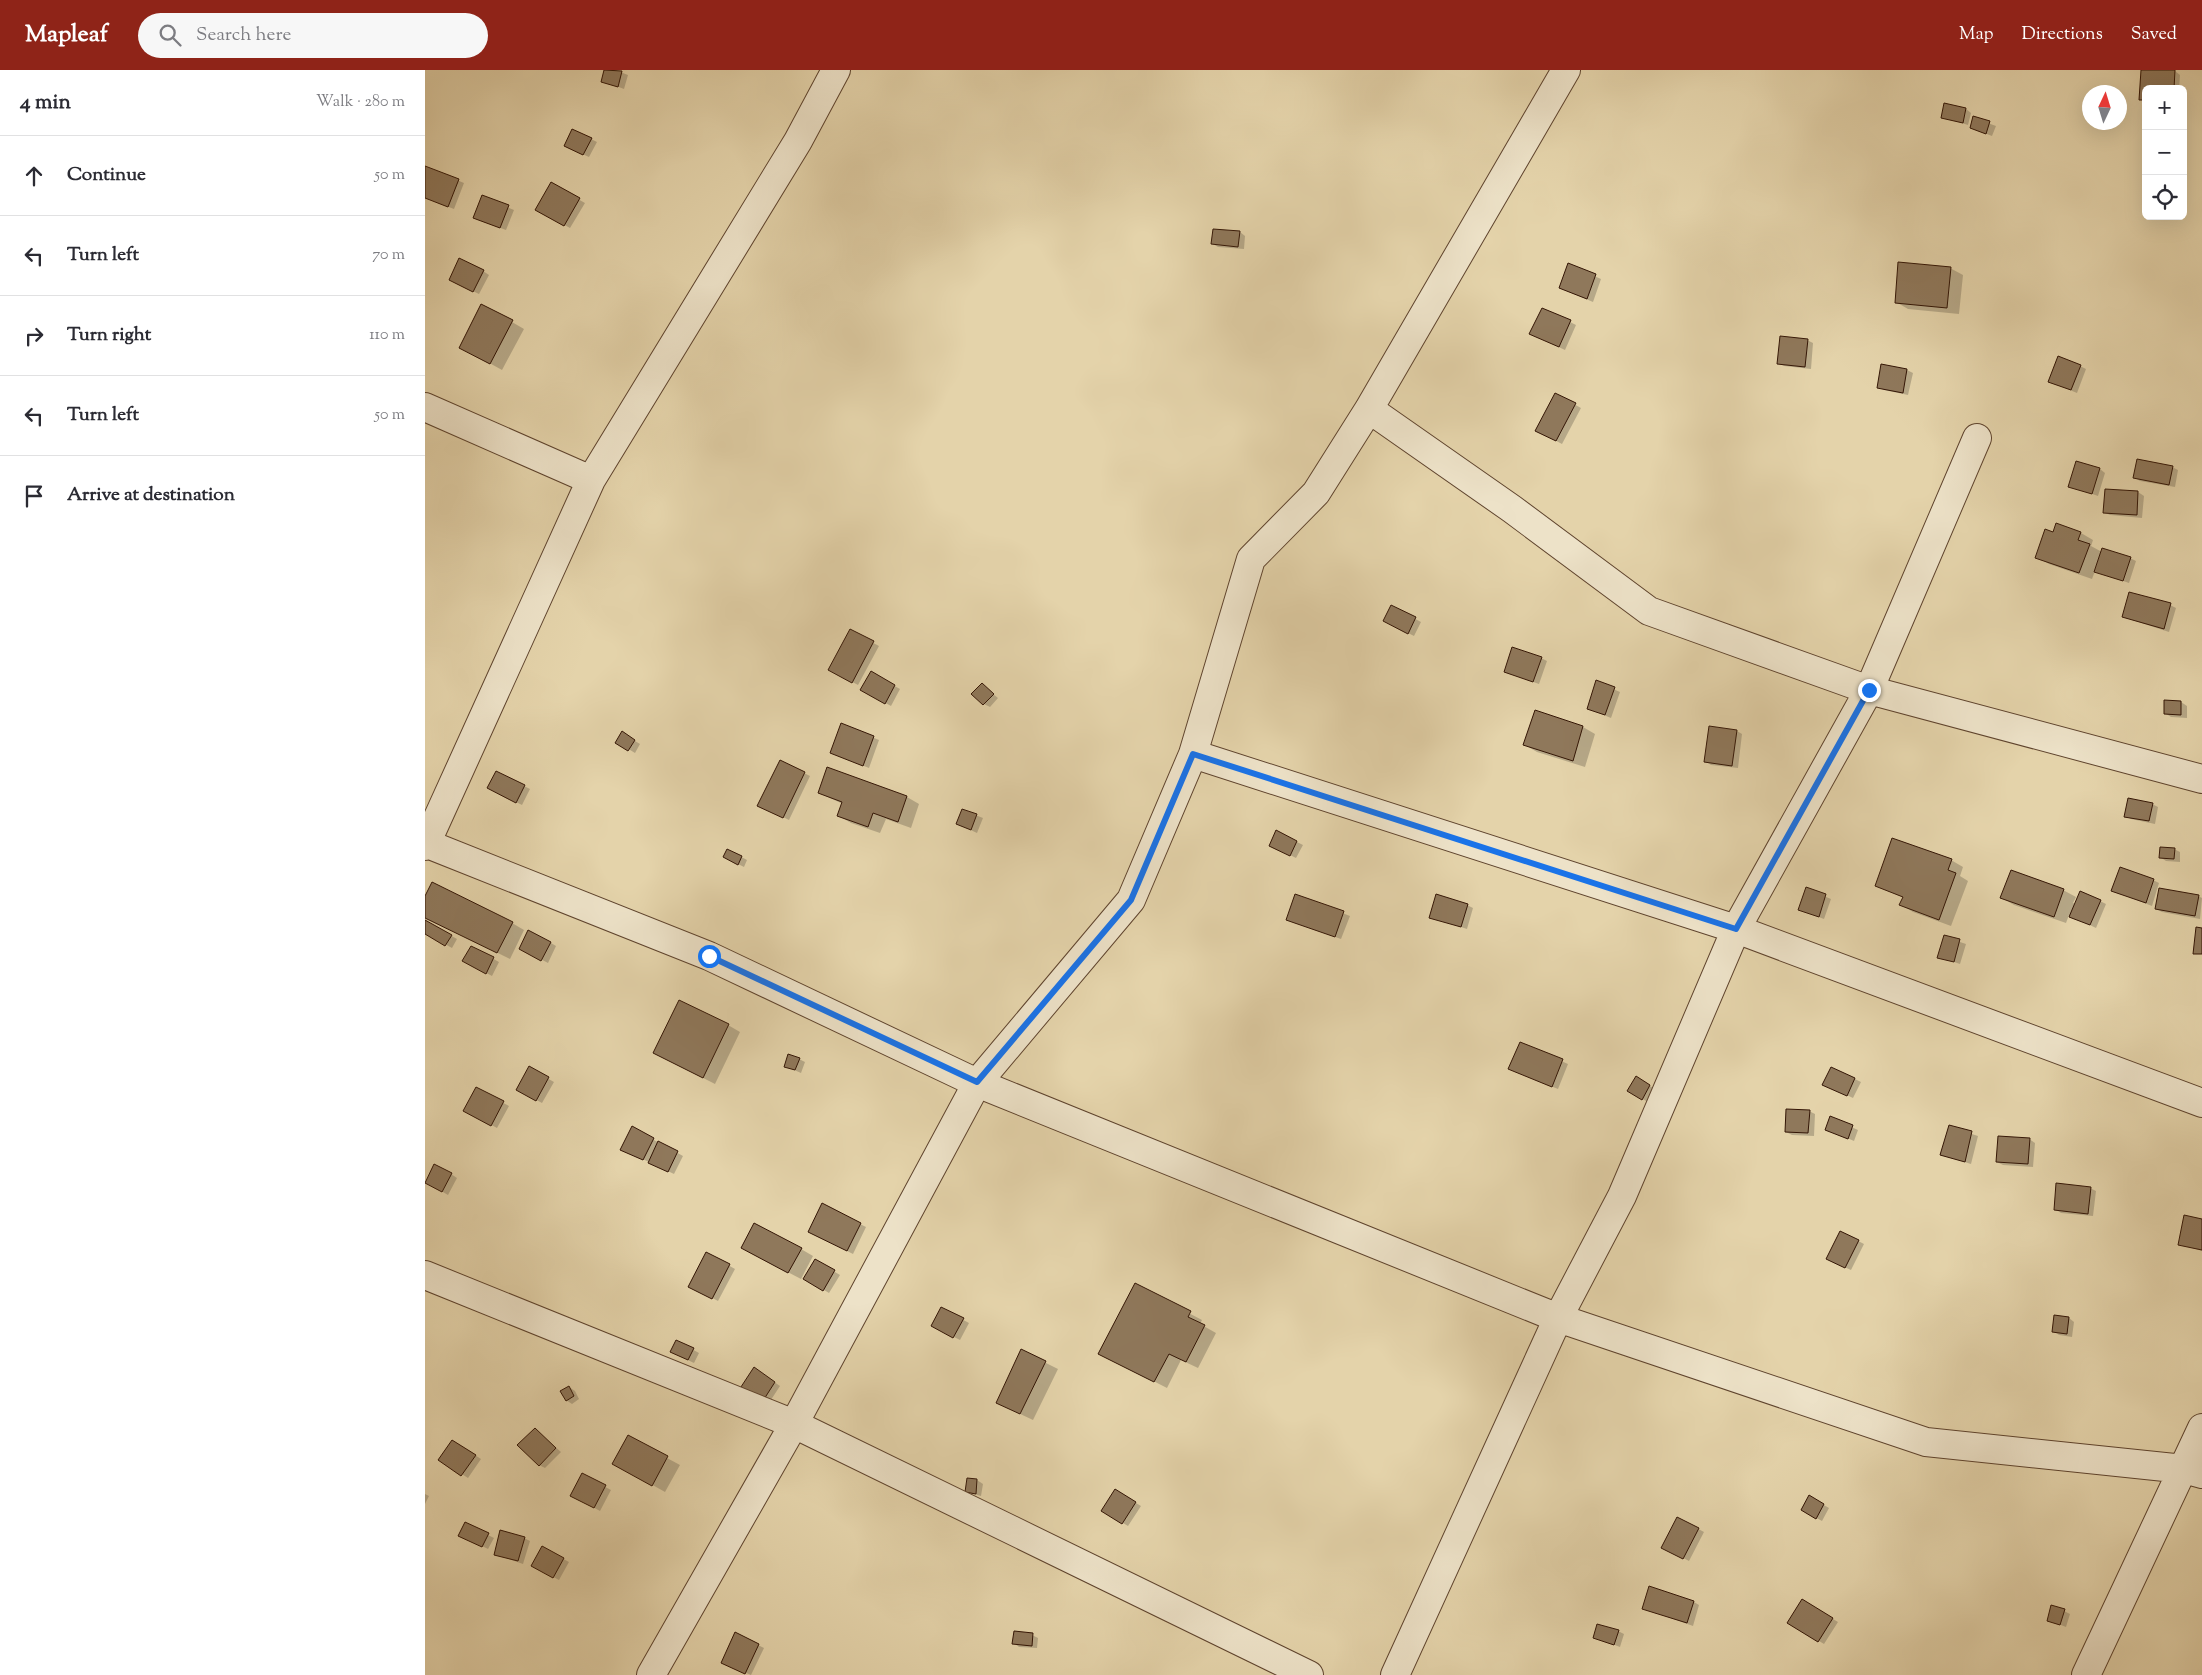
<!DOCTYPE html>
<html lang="en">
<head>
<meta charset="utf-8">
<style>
	:root { --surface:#fff; --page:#f7f7f7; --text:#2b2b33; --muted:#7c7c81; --line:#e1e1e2; --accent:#8f2418 }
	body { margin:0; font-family:"Sorts Mill Goudy",serif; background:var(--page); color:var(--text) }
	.controls { position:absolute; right:15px; top:15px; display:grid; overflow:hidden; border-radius:8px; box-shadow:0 5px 20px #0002 }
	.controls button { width:45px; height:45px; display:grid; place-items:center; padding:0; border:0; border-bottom:1px solid var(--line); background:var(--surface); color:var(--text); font:25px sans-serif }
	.compass { position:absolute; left:1657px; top:15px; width:45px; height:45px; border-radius:50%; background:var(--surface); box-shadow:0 5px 20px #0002; rotate:4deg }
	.stop { position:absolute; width:15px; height:15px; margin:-11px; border:4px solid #1a73e8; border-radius:50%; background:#fff }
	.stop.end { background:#1a73e8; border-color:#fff; box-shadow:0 1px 5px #0008 }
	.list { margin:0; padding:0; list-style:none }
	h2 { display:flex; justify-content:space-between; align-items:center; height:65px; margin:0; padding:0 20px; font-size:21px }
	h2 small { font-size:16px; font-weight:400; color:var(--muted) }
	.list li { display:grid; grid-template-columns:32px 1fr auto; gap:15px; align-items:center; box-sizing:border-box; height:80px; padding:0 20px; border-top:1px solid var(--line) }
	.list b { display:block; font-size:19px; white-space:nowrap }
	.list em { font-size:16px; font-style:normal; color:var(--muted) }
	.icon { flex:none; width:28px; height:28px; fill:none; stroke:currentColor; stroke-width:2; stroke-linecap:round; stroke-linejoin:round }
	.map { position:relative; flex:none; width:1777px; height:1605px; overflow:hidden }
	header { display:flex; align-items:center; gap:30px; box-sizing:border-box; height:70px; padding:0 25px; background:var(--accent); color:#fff }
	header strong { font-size:24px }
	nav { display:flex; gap:28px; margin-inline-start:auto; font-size:18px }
	.search { width:350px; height:45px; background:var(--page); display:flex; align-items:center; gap:12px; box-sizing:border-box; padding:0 18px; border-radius:28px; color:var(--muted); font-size:19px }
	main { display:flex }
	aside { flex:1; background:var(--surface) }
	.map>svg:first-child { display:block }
</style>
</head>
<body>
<header>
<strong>Mapleaf</strong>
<div class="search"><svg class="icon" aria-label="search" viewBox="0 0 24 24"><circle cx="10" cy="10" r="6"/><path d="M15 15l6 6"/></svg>Search here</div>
<nav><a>Map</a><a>Directions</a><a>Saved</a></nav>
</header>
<main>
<aside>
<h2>4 min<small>Walk · 280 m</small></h2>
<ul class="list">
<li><svg class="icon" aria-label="ahead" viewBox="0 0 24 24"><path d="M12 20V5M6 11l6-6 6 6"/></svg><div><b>Continue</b></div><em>50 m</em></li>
<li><svg class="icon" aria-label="left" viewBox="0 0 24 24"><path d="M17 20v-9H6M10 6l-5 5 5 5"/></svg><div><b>Turn left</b></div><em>70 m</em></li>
<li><svg class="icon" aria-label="right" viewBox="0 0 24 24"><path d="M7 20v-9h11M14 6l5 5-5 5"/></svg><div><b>Turn right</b></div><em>110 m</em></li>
<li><svg class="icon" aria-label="left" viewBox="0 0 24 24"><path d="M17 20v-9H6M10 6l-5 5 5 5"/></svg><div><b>Turn left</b></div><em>50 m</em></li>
<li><svg class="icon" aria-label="arrive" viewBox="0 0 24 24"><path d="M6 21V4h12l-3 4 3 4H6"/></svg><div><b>Arrive at destination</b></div></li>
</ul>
</aside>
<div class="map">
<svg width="1777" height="1605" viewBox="0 0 1777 1605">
	<rect width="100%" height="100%" fill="#e4d3aa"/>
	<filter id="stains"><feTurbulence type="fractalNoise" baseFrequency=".004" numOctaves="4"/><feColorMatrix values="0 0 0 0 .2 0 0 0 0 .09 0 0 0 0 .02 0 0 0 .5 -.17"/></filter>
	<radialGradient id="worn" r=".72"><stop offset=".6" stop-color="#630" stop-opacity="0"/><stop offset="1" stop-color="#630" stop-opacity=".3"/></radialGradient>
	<path fill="#0003" d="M 180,0 L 190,0 L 203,5 L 199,19 L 178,11 Z
		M 1717,0 L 1750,1 L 1755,5 L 1754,19 L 1721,19 L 1721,32 L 1715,29 Z
		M 1541,39 L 1546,43 L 1543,55 L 1517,47 Z
		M 1549,48 L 1571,56 L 1567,66 L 1546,58 Z
		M 166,69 L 172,72 L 164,87 L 146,79 Z
		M 0,97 L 39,113 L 29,139 L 0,128 Z
		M 126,114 L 160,133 L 145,158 L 112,140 Z
		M 58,127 L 89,140 L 81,160 L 56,151 Z
		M 815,162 L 820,166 L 819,179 L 793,177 L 788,174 Z
		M 1144,195 L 1176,209 L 1168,232 L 1135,218 Z
		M 1525,198 L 1538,205 L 1534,244 L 1483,239 L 1471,232 Z
		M 58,201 L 64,205 L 54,224 L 31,213 Z
		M 87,252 L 99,259 L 77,300 L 48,284 Z
		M 1145,252 L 1151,255 L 1140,280 L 1112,267 Z
		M 1382,270 L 1388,273 L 1386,299 L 1359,296 L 1353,293 Z
		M 1457,295 L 1482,300 L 1488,303 L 1483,325 L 1459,320 L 1453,317 Z
		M 1655,296 L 1661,299 L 1652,323 L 1630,314 Z
		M 1131,324 L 1156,338 L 1137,374 L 1118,364 Z
		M 1747,397 L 1753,400 L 1750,417 L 1715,411 L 1710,408 Z
		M 1675,399 L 1680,403 L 1673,426 L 1645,416 Z
		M 1713,422 L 1719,426 L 1717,448 L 1685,445 L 1679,442 Z
		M 1656,463 L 1668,470 L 1666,476 L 1677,482 L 1705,488 L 1711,491 L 1704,513 L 1670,501 L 1667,509 L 1624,494 L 1612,487 Z
		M 1745,535 L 1751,538 L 1744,562 L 1698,547 Z
		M 966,536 L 996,552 L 989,566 L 965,554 Z
		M 426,561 L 454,576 L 433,615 L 405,600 Z
		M 1116,588 L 1122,591 L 1114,614 L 1080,602 Z
		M 446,603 L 475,619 L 466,636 L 437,620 Z
		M 1172,612 L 1195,622 L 1186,648 L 1164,639 Z
		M 557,615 L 573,628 L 565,637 L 559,634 Z
		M 1740,631 L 1756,632 L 1762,636 L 1762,648 L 1746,647 L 1740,643 Z
		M 1110,641 L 1158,657 L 1170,664 L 1160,697 L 1112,682 L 1100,675 Z
		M 417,655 L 454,670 L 444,698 L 406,683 Z
		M 1312,661 L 1317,664 L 1313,698 L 1286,695 L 1280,691 Z
		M 197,663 L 215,674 L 210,683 L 192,672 Z
		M 355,691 L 385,706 L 364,750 L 340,738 Z
		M 403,699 L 482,727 L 494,734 L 486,758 L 461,749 L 455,763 L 426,753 L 414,746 L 418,734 L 394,723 Z
		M 71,702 L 105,719 L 97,735 L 69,721 Z
		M 1727,734 L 1733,737 L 1730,754 L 1706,749 L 1700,746 Z
		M 538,740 L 558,748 L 552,763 L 533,754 Z
		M 852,762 L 878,775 L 871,788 L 851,778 Z
		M 1749,779 L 1755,782 L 1755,792 L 1741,791 L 1735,787 Z
		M 303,780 L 322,790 L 319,797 L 305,790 Z
		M 1526,790 L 1538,797 L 1535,806 L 1543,811 L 1526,856 L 1488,842 L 1476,835 L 1479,828 L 1451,816 Z
		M 1586,802 L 1638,820 L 1651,827 L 1648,833 L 1651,834 L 1675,831 L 1681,834 L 1671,858 L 1644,845 L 1641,853 L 1589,835 L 1577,828 Z
		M 1728,810 L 1734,813 L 1727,836 L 1688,821 Z
		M 1382,819 L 1406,829 L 1399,849 L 1375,840 Z
		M 871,825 L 925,846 L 916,869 L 862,850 Z
		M 1773,826 L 1777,828 L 1775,849 L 1737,842 L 1731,839 Z
		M 0,829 L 87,853 L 99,860 L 85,889 L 0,847 Z
		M 1042,835 L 1048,838 L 1042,859 L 1005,847 Z
		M 0,851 L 32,869 L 27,878 L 0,863 Z
		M 1520,867 L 1541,874 L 1535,894 L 1514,887 Z
		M 126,873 L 131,876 L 123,893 L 95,878 Z
		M 47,877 L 74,892 L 67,906 L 39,891 Z
		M 303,955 L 315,962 L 290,1014 L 229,983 Z
		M 1095,973 L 1143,994 L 1133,1019 L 1090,1002 Z
		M 374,989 L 380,992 L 376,1003 L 360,996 Z
		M 104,998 L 129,1012 L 117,1033 L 93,1020 Z
		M 1407,998 L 1436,1012 L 1428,1028 L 1405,1017 Z
		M 1211,1008 L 1230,1019 L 1223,1032 L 1203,1021 Z
		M 51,1018 L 84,1036 L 72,1058 L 39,1040 Z
		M 1384,1041 L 1390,1044 L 1389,1066 L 1367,1065 L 1361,1062 Z
		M 1406,1048 L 1433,1060 L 1429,1071 L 1406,1061 Z
		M 1525,1057 L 1553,1066 L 1546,1094 L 1517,1085 Z
		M 207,1058 L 258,1086 L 249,1104 L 203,1082 Z
		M 1604,1069 L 1610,1073 L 1608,1097 L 1578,1095 L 1572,1092 Z
		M 26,1104 L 32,1108 L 23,1125 L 1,1112 Z
		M 1665,1118 L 1671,1121 L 1668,1146 L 1636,1143 L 1630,1139 Z
		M 397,1135 L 441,1157 L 428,1184 L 390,1165 Z
		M 1777,1150 L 1777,1181 L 1754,1174 Z
		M 1416,1162 L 1439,1174 L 1426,1200 L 1408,1192 Z
		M 376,1179 L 388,1186 L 376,1209 L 330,1185 Z
		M 282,1183 L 310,1199 L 293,1231 L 265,1216 Z
		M 390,1190 L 415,1205 L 404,1223 L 379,1208 Z
		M 710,1215 L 777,1250 L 775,1254 L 791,1263 L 773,1298 L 756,1290 L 742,1318 L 687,1290 Z
		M 516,1238 L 544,1253 L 535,1270 L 513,1259 Z
		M 1644,1248 L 1649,1252 L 1647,1267 L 1634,1265 L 1628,1261 Z
		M 252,1271 L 274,1283 L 269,1293 L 252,1285 Z
		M 597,1281 L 633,1299 L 608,1350 L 572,1333 Z
		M 335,1302 L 355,1316 L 340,1339 Z
		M 144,1317 L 150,1321 L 154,1329 L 147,1334 L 141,1330 Z
		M 110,1359 L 136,1382 L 120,1398 L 114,1395 Z
		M 203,1367 L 255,1395 L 240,1422 L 201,1400 Z
		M 33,1374 L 56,1389 L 43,1408 L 15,1390 Z
		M 158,1405 L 186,1420 L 175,1441 L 153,1429 Z
		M 552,1410 L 558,1414 L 556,1426 L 541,1422 Z
		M 691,1421 L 716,1436 L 703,1456 L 678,1441 Z
		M 0,1424 L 4,1426 L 0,1434 Z
		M 1385,1427 L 1404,1438 L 1397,1451 L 1377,1440 Z
		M 1253,1448 L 1279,1462 L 1264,1491 L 1243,1480 Z
		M 63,1465 L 69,1468 L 63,1479 L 41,1468 Z
		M 99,1468 L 105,1471 L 98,1494 L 70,1484 Z
		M 118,1478 L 144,1492 L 134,1510 L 108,1496 Z
		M 1378,1531 L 1413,1552 L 1399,1574 L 1364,1553 Z
		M 1269,1532 L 1274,1535 L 1268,1556 L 1218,1538 Z
		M 1639,1541 L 1645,1544 L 1641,1557 L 1623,1550 Z
		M 1193,1561 L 1199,1564 L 1195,1577 L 1169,1567 Z
		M 607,1565 L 613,1568 L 612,1578 L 594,1577 L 589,1573 Z
		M 333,1575 L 339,1578 L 326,1605 L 303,1595 Z"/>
	<path fill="#8f785b" stroke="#331505" d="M 179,0 L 197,1 L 193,17 L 176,12 Z
		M 1716,0 L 1750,0 L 1749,19 L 1721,19 L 1721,30 L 1714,30 Z
		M 1519,33 L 1541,38 L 1538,53 L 1516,48 Z
		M 1548,46 L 1565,51 L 1561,64 L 1545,58 Z
		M 147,59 L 167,68 L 158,85 L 139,76 Z
		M 0,96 L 34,109 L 23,137 L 0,128 Z
		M 126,112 L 155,128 L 139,156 L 110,140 Z
		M 57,125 L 84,135 L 75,158 L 48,148 Z
		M 788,159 L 815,161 L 813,177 L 786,174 Z
		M 34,188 L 59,200 L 48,222 L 24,210 Z
		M 1473,192 L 1526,197 L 1522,238 L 1470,233 Z
		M 1143,193 L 1171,204 L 1162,229 L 1134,218 Z
		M 56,234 L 88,250 L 65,294 L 34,278 Z
		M 1117,238 L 1146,250 L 1134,277 L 1104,264 Z
		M 1355,266 L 1383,269 L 1380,297 L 1352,294 Z
		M 1633,286 L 1656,295 L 1646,320 L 1623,312 Z
		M 1456,294 L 1482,299 L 1478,323 L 1452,318 Z
		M 1130,323 L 1151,333 L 1131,371 L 1110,361 Z
		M 1712,389 L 1748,396 L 1744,415 L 1708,408 Z
		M 1651,391 L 1675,398 L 1667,424 L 1643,417 Z
		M 1680,419 L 1713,421 L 1712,445 L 1678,443 Z
		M 1631,453 L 1656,462 L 1653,470 L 1665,474 L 1654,503 L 1610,488 L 1620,459 L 1628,462 Z
		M 1677,478 L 1706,487 L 1698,511 L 1669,502 Z
		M 1704,522 L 1746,533 L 1739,559 L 1697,547 Z
		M 966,535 L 991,547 L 983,564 L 958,551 Z
		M 425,559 L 449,571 L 427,613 L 403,600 Z
		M 1087,577 L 1117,587 L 1108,612 L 1079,602 Z
		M 446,601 L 470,615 L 460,634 L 435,620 Z
		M 1171,610 L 1190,617 L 1180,645 L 1162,639 Z
		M 557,613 L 569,624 L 558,635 L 546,624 Z
		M 1739,630 L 1756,631 L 1756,645 L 1739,644 Z
		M 1110,640 L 1158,656 L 1148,691 L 1098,675 Z
		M 416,653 L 449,666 L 438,696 L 405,683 Z
		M 1284,656 L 1312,660 L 1307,696 L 1279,692 Z
		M 197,661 L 210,670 L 203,681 L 190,673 Z
		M 355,690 L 380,702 L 358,748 L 332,736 Z
		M 402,697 L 482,726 L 473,752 L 448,743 L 443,757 L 412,746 L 417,732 L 393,723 Z
		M 71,701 L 100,715 L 91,733 L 62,718 Z
		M 1703,728 L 1728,733 L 1724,751 L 1699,747 Z
		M 537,739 L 552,744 L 546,760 L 531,754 Z
		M 851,760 L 872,771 L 865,786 L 844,776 Z
		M 1467,768 L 1527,789 L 1523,800 L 1531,803 L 1514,850 L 1474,835 L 1478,827 L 1450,816 Z
		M 1735,777 L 1750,778 L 1749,789 L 1734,788 Z
		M 302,779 L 317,786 L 313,795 L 298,787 Z
		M 1695,797 L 1729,809 L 1721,833 L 1686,821 Z
		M 1586,800 L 1639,819 L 1629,847 L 1575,828 Z
		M 7,812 L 88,852 L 72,883 L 0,848 L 0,826 Z
		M 1381,817 L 1401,824 L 1394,847 L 1373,840 Z
		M 1734,818 L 1774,825 L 1770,846 L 1730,839 Z
		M 1655,821 L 1676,830 L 1665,855 L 1644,847 Z
		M 870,824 L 919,841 L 910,867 L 861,850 Z
		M 1011,824 L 1043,834 L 1036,857 L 1004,848 Z
		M 0,850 L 27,865 L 20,876 L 0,864 Z
		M 1771,857 L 1777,858 L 1777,884 L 1768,884 Z
		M 103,860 L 126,872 L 116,891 L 94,879 Z
		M 1519,865 L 1535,869 L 1529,892 L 1512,888 Z
		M 46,876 L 69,887 L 61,904 L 37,891 Z
		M 254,930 L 304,954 L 278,1008 L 228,983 Z
		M 1095,972 L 1138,989 L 1127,1017 L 1083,999 Z
		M 363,984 L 375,988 L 370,1000 L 359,997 Z
		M 104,996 L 124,1007 L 111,1031 L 91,1020 Z
		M 1406,997 L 1430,1008 L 1422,1026 L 1397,1015 Z
		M 1211,1006 L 1225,1015 L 1217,1030 L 1202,1021 Z
		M 51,1017 L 79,1031 L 66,1056 L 38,1041 Z
		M 1361,1039 L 1385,1040 L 1383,1063 L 1360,1062 Z
		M 1405,1046 L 1428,1055 L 1423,1069 L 1400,1060 Z
		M 1524,1055 L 1547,1061 L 1540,1092 L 1515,1085 Z
		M 207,1056 L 229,1068 L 218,1090 L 195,1080 Z
		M 1573,1066 L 1605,1068 L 1603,1094 L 1571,1092 Z
		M 233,1071 L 253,1081 L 243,1102 L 223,1093 Z
		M 9,1094 L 27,1103 L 17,1122 L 0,1113 Z
		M 1631,1113 L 1666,1117 L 1663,1144 L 1629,1140 Z
		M 397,1133 L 436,1153 L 422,1181 L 383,1162 Z
		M 1759,1145 L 1777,1149 L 1777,1180 L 1753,1175 Z
		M 329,1153 L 377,1178 L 363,1203 L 316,1178 Z
		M 1415,1161 L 1434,1170 L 1420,1198 L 1401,1189 Z
		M 281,1182 L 305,1194 L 287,1229 L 263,1217 Z
		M 390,1189 L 410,1200 L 398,1221 L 378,1209 Z
		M 710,1213 L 766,1241 L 763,1247 L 780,1255 L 761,1292 L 744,1284 L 729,1312 L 673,1284 Z
		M 516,1237 L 539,1248 L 528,1268 L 506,1256 Z
		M 1629,1245 L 1644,1247 L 1642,1264 L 1627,1262 Z
		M 251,1270 L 269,1278 L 263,1290 L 245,1282 Z
		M 596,1279 L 621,1291 L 595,1344 L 571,1333 Z
		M 329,1297 L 350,1312 L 334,1337 L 312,1323 Z
		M 144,1316 L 149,1326 L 141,1331 L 135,1321 Z
		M 110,1358 L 131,1378 L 114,1396 L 92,1375 Z
		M 203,1365 L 243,1386 L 227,1416 L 187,1394 Z
		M 27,1370 L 51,1385 L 36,1406 L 13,1390 Z
		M 157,1403 L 181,1415 L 169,1438 L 145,1426 Z
		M 542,1408 L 552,1409 L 551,1424 L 540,1422 Z
		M 690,1419 L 711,1432 L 697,1454 L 676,1441 Z
		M 1384,1425 L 1399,1434 L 1391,1449 L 1376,1440 Z
		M 1252,1447 L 1274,1458 L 1258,1489 L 1236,1478 Z
		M 40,1452 L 64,1463 L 57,1477 L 33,1466 Z
		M 75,1460 L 100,1467 L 93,1491 L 69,1485 Z
		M 117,1476 L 139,1488 L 128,1508 L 106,1496 Z
		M 1224,1516 L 1269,1531 L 1262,1553 L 1217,1539 Z
		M 1377,1529 L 1408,1548 L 1393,1572 L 1362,1553 Z
		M 1626,1535 L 1640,1539 L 1635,1555 L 1622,1551 Z
		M 1172,1554 L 1194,1560 L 1189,1575 L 1168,1568 Z
		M 589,1561 L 608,1563 L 607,1576 L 587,1574 Z
		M 310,1562 L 334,1574 L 320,1604 L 296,1593 Z"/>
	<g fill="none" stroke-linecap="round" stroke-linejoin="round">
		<defs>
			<path id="minor" d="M 0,337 L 166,410
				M 944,339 L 1087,439 L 1224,541 L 1444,620 L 1777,709
				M 768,684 L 1311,859 L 1777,1033
				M 0,773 L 284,886 L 552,1013 L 1133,1248 L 1501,1372 L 1759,1399 L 1777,1404
				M 0,776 L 166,410 L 373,71 L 411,0
				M 0,1205 L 369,1354 L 884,1605
				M 226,1605 L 369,1354 L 552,1013 L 706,830 L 768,684 L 826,489 L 891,423 L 944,339 L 1141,0
				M 970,1605 L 1133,1248 L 1197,1126 L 1311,859 L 1444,620 L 1552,368
				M 1661,1605 L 1777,1358"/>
		</defs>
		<use href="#minor" stroke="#5f442e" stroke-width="30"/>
		<use href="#minor" stroke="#ede2c8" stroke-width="28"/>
	</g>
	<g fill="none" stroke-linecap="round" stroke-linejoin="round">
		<path stroke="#1a73e8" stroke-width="6" d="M 284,886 L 552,1012 L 706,830 L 768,684 L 1311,859 L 1444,620"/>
	</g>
	<rect width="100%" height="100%" filter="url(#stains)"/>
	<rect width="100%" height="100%" fill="url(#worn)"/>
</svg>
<div class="controls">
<button>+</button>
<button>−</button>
<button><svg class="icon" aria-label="locate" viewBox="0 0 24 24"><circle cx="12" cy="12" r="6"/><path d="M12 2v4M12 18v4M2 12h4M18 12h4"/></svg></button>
</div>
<svg class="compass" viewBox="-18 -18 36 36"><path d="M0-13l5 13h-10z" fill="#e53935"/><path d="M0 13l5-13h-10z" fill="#7c7c81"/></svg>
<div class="stop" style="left:284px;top:886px"></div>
<div class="stop end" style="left:1444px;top:620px"></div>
</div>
</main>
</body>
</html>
